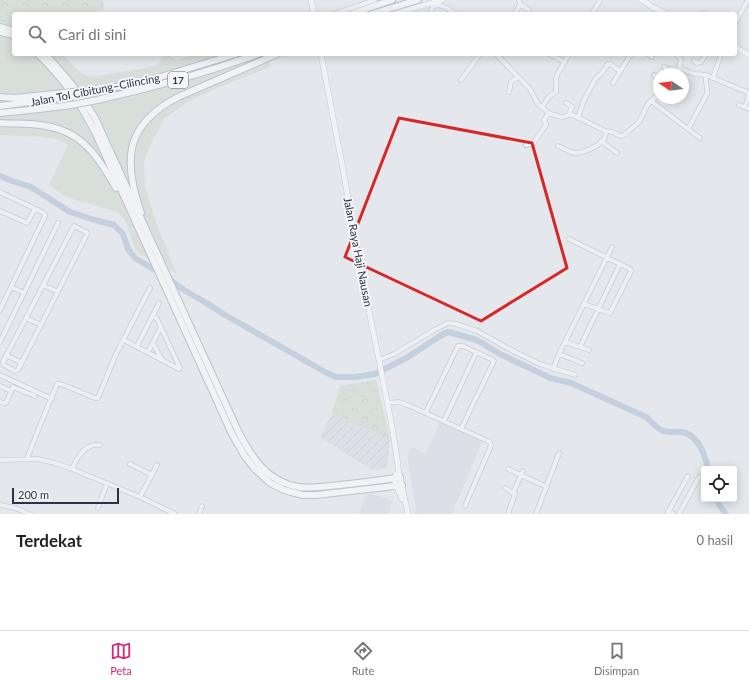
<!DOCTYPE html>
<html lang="id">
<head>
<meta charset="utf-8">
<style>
	:root { --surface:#fff; --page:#f6f6f6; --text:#222; --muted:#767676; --line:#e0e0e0; --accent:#db2777 }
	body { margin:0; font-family:Lato,sans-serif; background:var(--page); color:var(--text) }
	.controls { position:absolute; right:12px; bottom:12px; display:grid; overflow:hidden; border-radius:4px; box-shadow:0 2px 10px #0003 }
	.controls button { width:36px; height:36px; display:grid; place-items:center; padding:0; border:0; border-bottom:1px solid var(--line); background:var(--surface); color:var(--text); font:20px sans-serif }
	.compass { position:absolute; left:653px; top:68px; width:36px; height:36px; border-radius:50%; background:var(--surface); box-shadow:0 2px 10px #0003; rotate:283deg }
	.scale { position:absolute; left:12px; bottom:10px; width:107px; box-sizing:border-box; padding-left:4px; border:2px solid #2b3445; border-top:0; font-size:11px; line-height:14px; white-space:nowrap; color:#2b3445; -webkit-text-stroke:3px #f4f6f9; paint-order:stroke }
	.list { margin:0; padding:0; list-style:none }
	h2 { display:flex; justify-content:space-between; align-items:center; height:52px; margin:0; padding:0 16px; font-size:17px }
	h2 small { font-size:13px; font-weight:400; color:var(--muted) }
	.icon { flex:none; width:22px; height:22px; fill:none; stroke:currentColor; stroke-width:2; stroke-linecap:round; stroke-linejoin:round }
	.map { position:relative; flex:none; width:749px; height:514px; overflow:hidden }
	.search { position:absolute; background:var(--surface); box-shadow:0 2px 10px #0003; left:12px; right:12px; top:12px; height:44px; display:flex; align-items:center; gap:10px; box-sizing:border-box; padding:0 14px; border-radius:4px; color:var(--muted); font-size:15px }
	.sheet { height:116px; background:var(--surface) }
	nav { display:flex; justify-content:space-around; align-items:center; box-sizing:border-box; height:56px; border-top:1px solid var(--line); background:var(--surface); font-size:11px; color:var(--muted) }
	nav a { display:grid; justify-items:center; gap:2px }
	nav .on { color:var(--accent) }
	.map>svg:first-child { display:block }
</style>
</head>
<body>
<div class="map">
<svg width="749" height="514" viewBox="0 0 749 514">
	<defs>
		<pattern id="industrial-furrows" width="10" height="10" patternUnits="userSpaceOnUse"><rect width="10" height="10" fill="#d2d6de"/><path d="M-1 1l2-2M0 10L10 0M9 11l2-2" fill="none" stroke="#b4b8c0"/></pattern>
		<pattern id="forest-crowns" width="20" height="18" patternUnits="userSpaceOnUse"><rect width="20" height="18" fill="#c9d6c5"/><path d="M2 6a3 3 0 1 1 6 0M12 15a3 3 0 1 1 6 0" fill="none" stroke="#adb8ab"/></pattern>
	</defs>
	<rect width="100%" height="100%" fill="#e4e7ec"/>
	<path fill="#d2d6de" d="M 440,422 L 483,440 L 455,506 L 452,514 L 417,514 L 415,504 L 407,455 L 411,447 L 426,453 Z
		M 371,493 L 393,501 L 388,514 L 359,514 L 365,497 Z"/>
	<path fill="url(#industrial-furrows)" d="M 332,413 L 374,433 L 390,438 L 387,468 L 372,470 L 320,437 Z"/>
	<path fill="#c9d6c5" d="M 14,18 L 14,54 L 62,54 L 81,73 L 90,77 L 140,69 L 157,65 L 165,54 L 177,60 L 196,54 L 267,54 L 270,67 L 215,89 L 186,103 L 164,119 L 150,145 L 144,161 L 145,187 L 157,225 L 177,274 L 138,253 L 134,245 L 125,220 L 118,212 L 75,200 L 63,195 L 49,185 L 68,145 L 56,139 L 42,137 L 0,135 L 0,19 Z"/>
	<path fill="url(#forest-crowns)" d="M 0,0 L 103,0 L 104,10 C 74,16 44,12 14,14 L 14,18 L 0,19 Z
		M 376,380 L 390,438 L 374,433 L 332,413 L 340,386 Z"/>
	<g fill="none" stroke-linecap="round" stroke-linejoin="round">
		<path stroke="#9fb4cc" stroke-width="6" d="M 0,176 L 12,181 L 31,187 L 70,212 L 95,220 L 114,225 L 123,234 L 128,249 L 135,258 L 160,273
			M 167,278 L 184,290 L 208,304 L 225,315 L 327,373 L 336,377 L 356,377 L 375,374 L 408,357 L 440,336 L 448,332 L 477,340 L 500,354 L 542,374 L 550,378 L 571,383 L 646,417 C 652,422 656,428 663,431 C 670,433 675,431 682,432 C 699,435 705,455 708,469
			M 717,499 L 719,505 L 726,514"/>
		<defs>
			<path id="minor" d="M 519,0 L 520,4 L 529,10 L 530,14
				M 334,14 L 375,0
				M 430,14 C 431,12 431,9 432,8 C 438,0 451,11 456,14
				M 515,14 L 520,4
				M 592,14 L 600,0
				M 702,14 L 704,13
				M 735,23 L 748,0
				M 496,54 L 530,89 L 538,104 L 545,110 L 550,114 L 562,117 L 567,116 L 569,114 L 575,116 L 605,131 L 613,132 L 618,135 L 622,136 L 624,135 L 639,122 L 648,104 L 653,99 L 659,95
				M 549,54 L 565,62
				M 648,54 L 652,57
				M 694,61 L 697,63 L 701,62 L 706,54
				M 664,67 L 676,74
				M 679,68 L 694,74 L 706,75 L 749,93
				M 676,74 C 679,69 680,65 681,60 L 678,56 L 679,54
				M 654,75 L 659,79
				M 713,78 L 721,54
				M 461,80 L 480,54
				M 613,83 L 631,54
				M 509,92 L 511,82 L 518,77
				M 651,101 L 700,138
				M 566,103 L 571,106 L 572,107 L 569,114
				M 739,105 L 749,109
				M 542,107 L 548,98 L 551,95 L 556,92 C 557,86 555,81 557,75 L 569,54
				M 745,107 L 749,94
				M 578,118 L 584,100 L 596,78 L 601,74 L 608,64 L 610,64 L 620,71
				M 688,129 L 707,94 C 708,88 705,83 706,75
				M 601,141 L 617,153
				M 526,145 L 529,144 L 532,145 L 546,125 L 546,124 L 544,120 L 549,113
				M 558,146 C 563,148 569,152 575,153 C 584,153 602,145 605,137 C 606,135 606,133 605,131
				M 0,192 L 44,213 L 45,216 L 0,310
				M 0,211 L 27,223 L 35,209
				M 74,226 L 86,232 L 87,234 L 18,370 L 15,371 L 4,365 L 3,362 Z
				M 569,239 L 630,269 L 631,271 L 610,313 L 609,313 L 584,304
				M 43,285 L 58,292
				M 11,287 L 24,293
				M 153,315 L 157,319 L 180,368 L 179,369
				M 26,318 L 41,325
				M 124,340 L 179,369
				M 0,342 L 58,223
				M 565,342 L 589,350
				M 153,343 L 161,358
				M 137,346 L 159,303
				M 580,347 L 620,264
				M 148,352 L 161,327
				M 559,354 L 582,363
				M 7,356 L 21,362
				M 379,360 L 394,354 L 436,329 L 448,323 L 456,324 L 477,331 L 515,352 L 540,364 L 575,375
				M 553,369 L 559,354 L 612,247
				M 0,375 L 52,399
				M 0,386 L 11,391
				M 0,402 L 3,403 L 6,403 L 13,387 L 35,396
				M 388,403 L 399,402 L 410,406 L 490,442 L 491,445 L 490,448 L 465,506
				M 426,412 L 458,346 L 463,346 L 493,360 L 494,361 L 461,429
				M 444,421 L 476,353
				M 27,459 C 36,434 47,409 57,384 L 61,384 L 95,398 L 98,398 L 116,354 L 150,288
				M 0,460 L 38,459 L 55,463 L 72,469 L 140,497 L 175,514
				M 130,464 L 152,475
				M 72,469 C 77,457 85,443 100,445
				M 508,469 L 547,487
				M 505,488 L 515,494 L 508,514
				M 513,493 L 523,471
				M 140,497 L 157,465
				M 0,505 L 15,508 L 30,514
				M 98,508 L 107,483
				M 668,511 L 674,514
				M 199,514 L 202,506
				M 536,514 L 559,453
				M 667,514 L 688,476
				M 679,514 L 699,477"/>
			<path id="major" d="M 311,0 L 314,14
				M 641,0 L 647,3 L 650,6 L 667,14
				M 394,14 L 442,0
				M 735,47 L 749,55
				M 321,54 L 344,175 L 359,261 L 379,360 L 393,432 L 399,473 L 408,514
				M 396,474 L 395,482 L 402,499"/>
			<path id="highway" d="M 351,14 L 392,0
				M 372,14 L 418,0
				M 0,27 L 14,31
				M 0,32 L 14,35
				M 38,54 C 63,78 79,101 95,132 L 232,434 L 244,455 L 254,468 L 270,483 L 284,490 L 291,492 L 303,495 L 316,495 L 386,487 L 402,485
				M 45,54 C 64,74 81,94 95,118 L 238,431 C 252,458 267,482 299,487 C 312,489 326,486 339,485 C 359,483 380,481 400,477
				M 94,92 L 157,78 L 236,54
				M 0,97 L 14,98 L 65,93
				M 97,100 C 152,88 205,73 258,54
				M 0,106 L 67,97
				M 0,113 L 39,109 L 71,105
				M 0,123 C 15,124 31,123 46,126 C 83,132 99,158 116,188
				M 141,213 C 123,161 124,125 178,97 L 277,54"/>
		</defs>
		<use href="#minor" stroke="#a9aeb7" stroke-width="5.5"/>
		<use href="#major" stroke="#a3abb8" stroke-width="6"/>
		<use href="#highway" stroke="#8b94a3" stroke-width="8"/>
		<use href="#minor" stroke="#f7f8fa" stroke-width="4"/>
		<use href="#major" stroke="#fff" stroke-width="5"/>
		<use href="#highway" stroke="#fff" stroke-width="6"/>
		<defs>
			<path id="highway-bridge" d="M 65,93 L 97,89
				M 71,105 L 97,100"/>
		</defs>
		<use href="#highway-bridge" stroke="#8b94a3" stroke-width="8" stroke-linecap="butt"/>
		<use href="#highway-bridge" stroke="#fff" stroke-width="6"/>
	</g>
	<path d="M0 0H749V514H0ZM 399,118 L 532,143 L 567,268 L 481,321 L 345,257 Z" fill="#e4e7ec" fill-opacity=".55" fill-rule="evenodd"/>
	<path fill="none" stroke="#d62828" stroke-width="3" stroke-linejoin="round" d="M 399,118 L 532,143 L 567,268 L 481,321 L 345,257 Z"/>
	<g text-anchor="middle" stroke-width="4" stroke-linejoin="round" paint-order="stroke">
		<rect fill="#f4f6f9" stroke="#676e7b" stroke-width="1" x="168" y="72" width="20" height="16" rx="3"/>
		<g font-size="10" font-weight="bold" fill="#2b3445">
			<text x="178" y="84">17</text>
		</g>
		<g font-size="11" fill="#2b3445" stroke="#f4f6f9">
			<text transform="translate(95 90) rotate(-11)" y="4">Jalan Tol Cibitung–Cilincing</text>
			<text transform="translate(358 252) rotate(79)" y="4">Jalan Raya Haji Nausan</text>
		</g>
	</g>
</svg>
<div class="controls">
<button><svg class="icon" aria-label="locate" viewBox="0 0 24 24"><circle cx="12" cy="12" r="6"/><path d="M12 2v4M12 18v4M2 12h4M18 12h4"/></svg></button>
</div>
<svg class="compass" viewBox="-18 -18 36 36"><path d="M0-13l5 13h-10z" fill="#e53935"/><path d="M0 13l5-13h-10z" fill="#767676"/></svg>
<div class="scale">200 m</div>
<div class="search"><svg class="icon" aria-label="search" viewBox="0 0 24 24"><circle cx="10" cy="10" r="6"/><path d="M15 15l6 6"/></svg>Cari di sini</div>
</div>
<section class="sheet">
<h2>Terdekat<small>0 hasil</small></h2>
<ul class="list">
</ul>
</section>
<nav>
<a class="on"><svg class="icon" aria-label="map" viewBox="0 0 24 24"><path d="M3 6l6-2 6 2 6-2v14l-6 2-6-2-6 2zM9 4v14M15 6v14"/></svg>Peta</a>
<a><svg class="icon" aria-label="directions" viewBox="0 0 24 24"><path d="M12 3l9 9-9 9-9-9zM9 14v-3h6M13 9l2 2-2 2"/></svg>Rute</a>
<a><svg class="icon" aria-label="saved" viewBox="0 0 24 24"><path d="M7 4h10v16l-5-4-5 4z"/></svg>Disimpan</a>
</nav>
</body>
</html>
